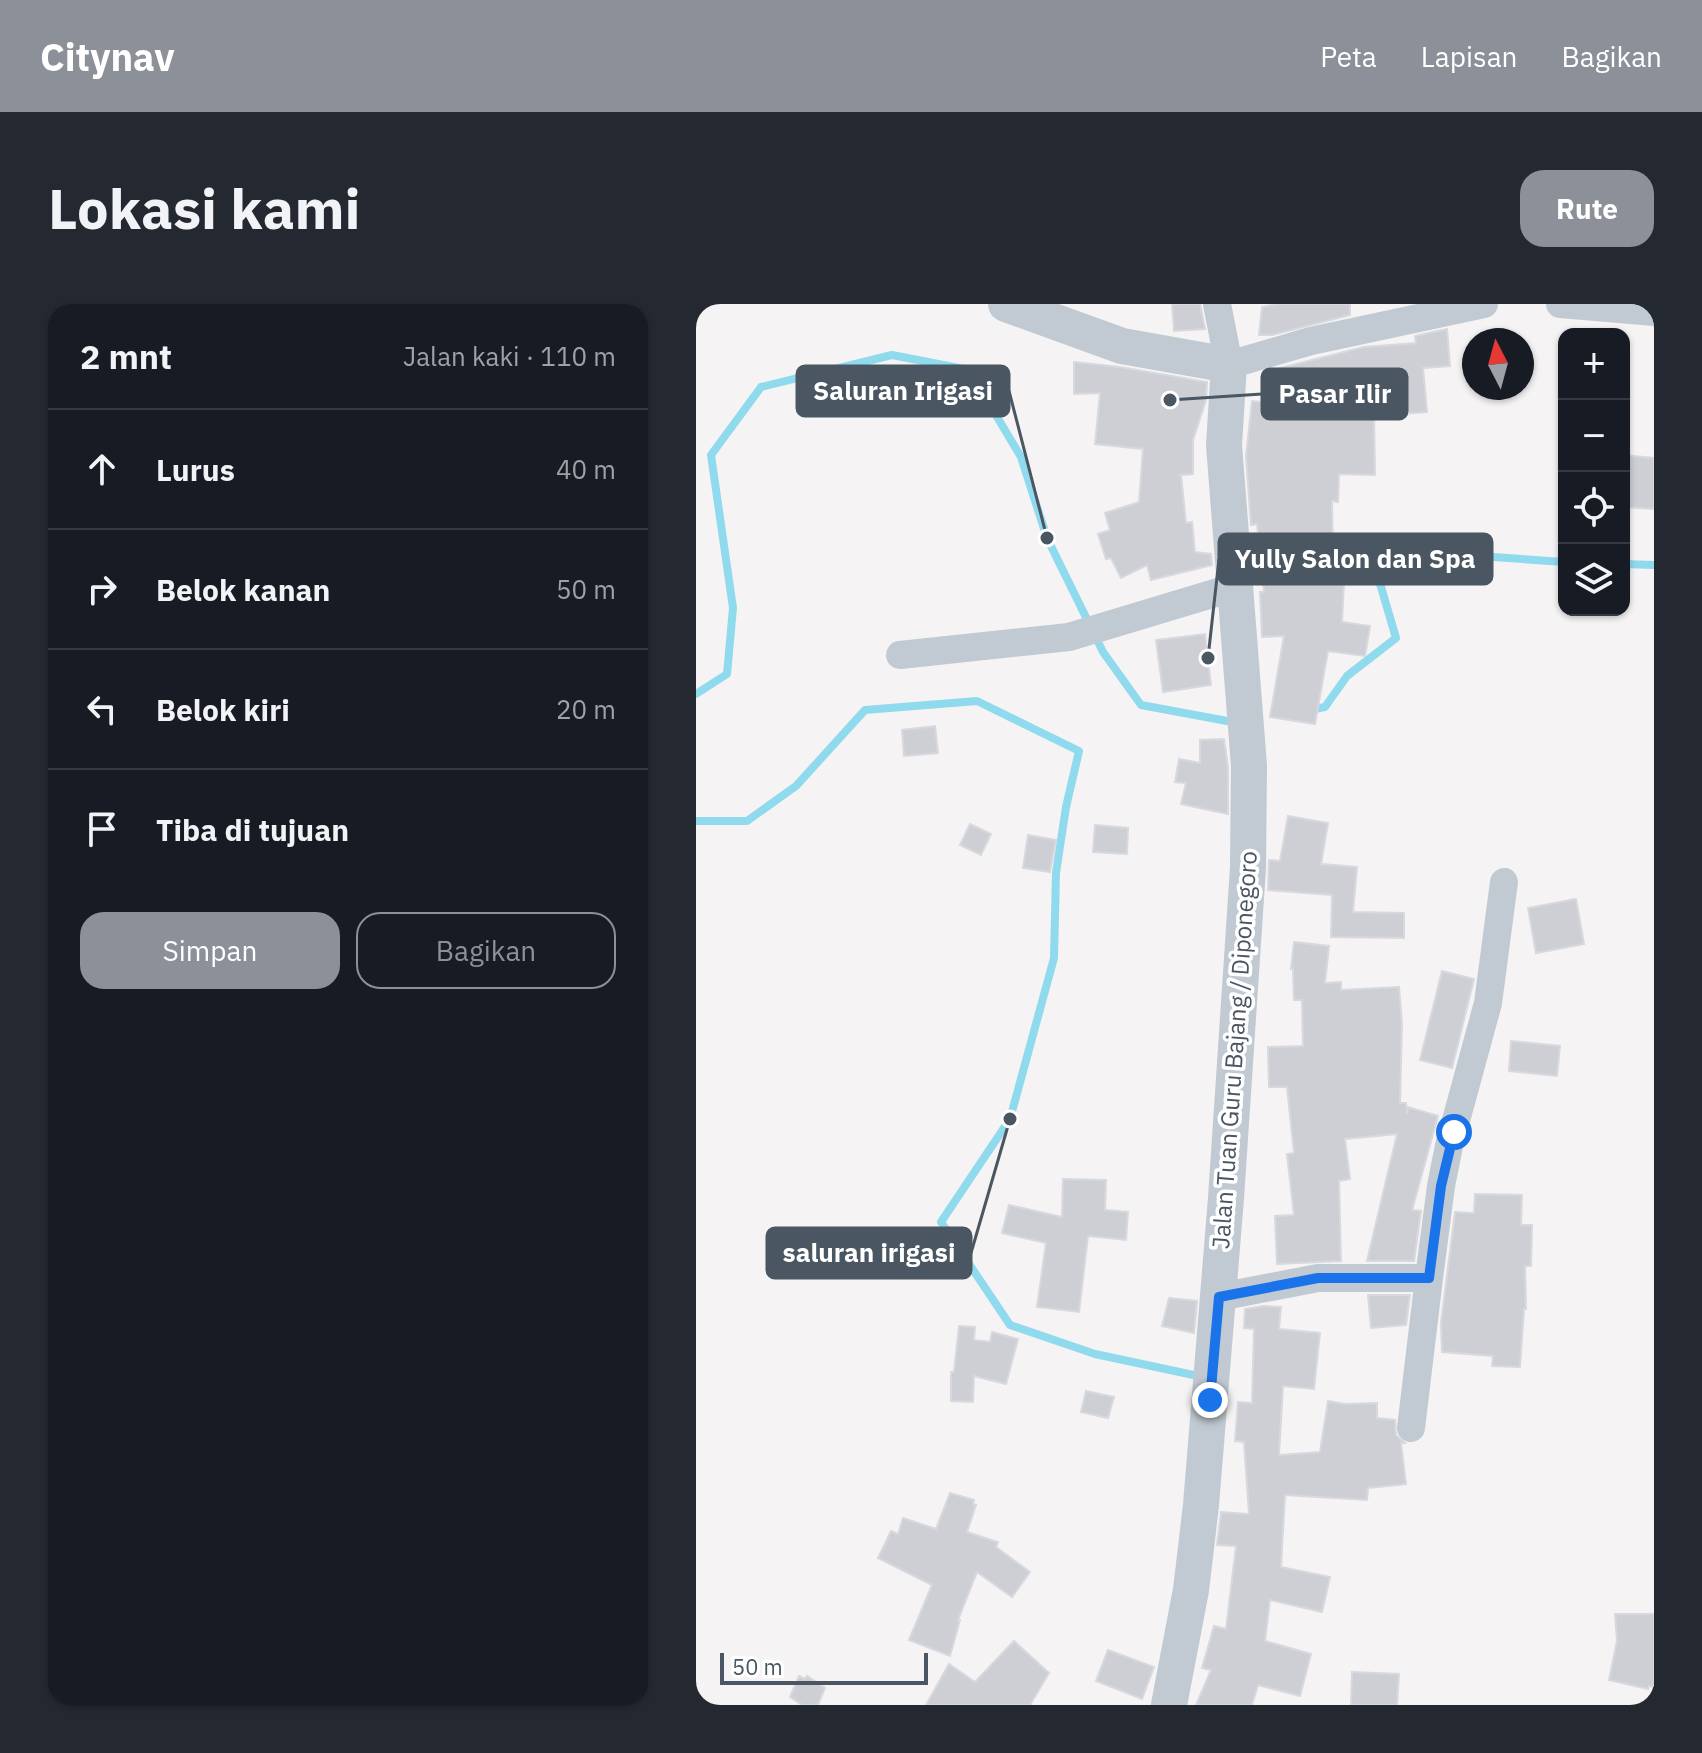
<!DOCTYPE html>
<html lang="id">
<head>
<meta charset="utf-8">
<style>
	:root { --surface:#171b24; --page:#242831; --text:#f1f3f6; --muted:#9ea1a6; --line:#363941; --accent:#8c9099 }
	body { margin:0; font-family:"IBM Plex Sans",sans-serif; background:var(--page); color:var(--text) }
	.controls { position:absolute; right:24px; top:24px; display:grid; overflow:hidden; border-radius:16px; box-shadow:0 2px 6px #0004 }
	.controls button { width:72px; height:72px; display:grid; place-items:center; padding:0; border:0; border-bottom:2px solid var(--line); background:var(--surface); color:var(--text); font:40px sans-serif }
	.compass { position:absolute; left:766px; top:24px; width:72px; height:72px; border-radius:50%; background:var(--surface); box-shadow:0 2px 6px #0004; rotate:354deg }
	.scale { position:absolute; left:24px; bottom:20px; width:208px; box-sizing:border-box; padding-left:8px; border:4px solid #4a5661; border-top:0; font-size:22px; line-height:28px; white-space:nowrap; color:#4a5661; -webkit-text-stroke:6px #fff; paint-order:stroke }
	.stop { position:absolute; width:24px; height:24px; margin:-18px; border:6px solid #1a73e8; border-radius:50%; background:#fff }
	.stop.end { background:#1a73e8; border-color:#fff; box-shadow:0 2px 8px #0008 }
	.list { margin:0; padding:0; list-style:none }
	h2 { display:flex; justify-content:space-between; align-items:center; height:104px; margin:0; padding:0 32px; font-size:34px }
	h2 small { font-size:26px; font-weight:400; color:var(--muted) }
	.list li { display:grid; grid-template-columns:52px 1fr auto; gap:24px; align-items:center; box-sizing:border-box; height:120px; padding:0 32px; border-top:2px solid var(--line) }
	.list b { display:block; font-size:30px; white-space:nowrap }
	.list em { font-size:26px; font-style:normal; color:var(--muted) }
	.actions { display:flex; gap:16px; padding:24px 32px }
	.actions a { flex:1; padding:18px 0; border:2px solid var(--accent); border-radius:24px; text-align:center; font-size:28px; color:var(--accent) }
	.actions .main { background:var(--accent); color:#fff }
	.icon { flex:none; width:44px; height:44px; fill:none; stroke:currentColor; stroke-width:2; stroke-linecap:round; stroke-linejoin:round }
	.map { position:relative; flex:none; width:958px; height:1401px; overflow:hidden; border-radius:24px }
	header { display:flex; align-items:center; gap:48px; box-sizing:border-box; height:112px; padding:0 40px; background:var(--accent); color:#fff }
	header strong { font-size:38px }
	nav { display:flex; gap:44px; margin-inline-start:auto; font-size:28px }
	.intro { display:flex; align-items:center; justify-content:space-between; box-sizing:border-box; height:192px; padding:0 48px }
	h1 { margin:0; font-size:56px }
	.button { padding:20px 36px; border-radius:24px; background:var(--accent); color:#fff; font-size:28px; font-weight:700 }
	main { display:flex; gap:48px; padding:0 48px }
	aside { flex:1; background:var(--surface); border-radius:24px; box-shadow:0 2px 6px #0004 }
	.map>svg:first-child { display:block }
</style>
</head>
<body>
<header>
<strong>Citynav</strong>
<nav><a>Peta</a><a>Lapisan</a><a>Bagikan</a></nav>
</header>
<div class="intro"><h1>Lokasi kami</h1><a class="button">Rute</a></div>
<main>
<aside>
<h2>2 mnt<small>Jalan kaki · 110 m</small></h2>
<ul class="list">
<li><svg class="icon" aria-label="ahead" viewBox="0 0 24 24"><path d="M12 20V5M6 11l6-6 6 6"/></svg><div><b>Lurus</b></div><em>40 m</em></li>
<li><svg class="icon" aria-label="right" viewBox="0 0 24 24"><path d="M7 20v-9h11M14 6l5 5-5 5"/></svg><div><b>Belok kanan</b></div><em>50 m</em></li>
<li><svg class="icon" aria-label="left" viewBox="0 0 24 24"><path d="M17 20v-9H6M10 6l-5 5 5 5"/></svg><div><b>Belok kiri</b></div><em>20 m</em></li>
<li><svg class="icon" aria-label="arrive" viewBox="0 0 24 24"><path d="M6 21V4h12l-3 4 3 4H6"/></svg><div><b>Tiba di tujuan</b></div></li>
</ul>
<div class="actions"><a class="main">Simpan</a><a>Bagikan</a></div>
</aside>
<div class="map">
<svg width="958" height="1401" viewBox="0 0 958 1401">
	<rect width="100%" height="100%" fill="#f5f3f3"/>
	<g fill="none" stroke-linecap="round" stroke-linejoin="round">
		<path stroke="#90daee" stroke-width="8" d="M 928,260 L 958,261
			M 0,390 L 31,370 L 37,304 L 15,151 L 65,83 L 196,51 L 273,66 L 325,153 L 351,234 L 407,348 L 445,401 L 542,419
			M 614,406 L 629,403 L 651,372 L 700,334 L 680,266 L 711,247 L 868,258
			M 0,517 L 51,517 L 100,482 L 169,406 L 281,397 L 383,447 L 370,503 L 360,569 L 358,654 L 314,815 L 245,918 L 314,1021 L 399,1050 L 507,1073"/>
	</g>
	<path fill="#cdcfd5" stroke="#d7d9de" stroke-width="2" d="M 476,0 L 504,0 L 509,25 L 478,27 Z
		M 582,0 L 654,0 L 654,11 L 576,31 L 563,31 L 566,3 Z
		M 751,25 L 754,62 L 727,64 L 731,108 L 678,112 L 679,171 L 643,170 L 642,198 L 636,197 L 637,255 L 649,256 L 646,318 L 674,322 L 669,352 L 632,347 L 619,420 L 574,413 L 588,332 L 566,333 L 564,288 L 568,288 L 561,220 L 555,221 L 550,152 L 556,97 L 576,99 L 576,66 L 668,43 L 720,39 L 719,32 Z
		M 378,58 L 424,63 L 511,78 L 510,96 L 497,136 L 497,170 L 485,171 L 490,219 L 496,218 L 499,248 L 515,250 L 516,261 L 455,276 L 451,261 L 425,274 L 415,254 L 410,255 L 402,230 L 414,226 L 409,209 L 443,198 L 447,145 L 399,140 L 404,89 L 378,90 Z
		M 928,151 L 958,154 L 958,205 L 928,203 Z
		M 509,330 L 515,381 L 467,388 L 460,336 Z
		M 239,422 L 242,449 L 208,452 L 206,426 Z
		M 528,435 L 532,463 L 532,510 L 485,500 L 490,479 L 479,478 L 483,455 L 504,459 L 504,436 Z
		M 592,512 L 632,519 L 625,560 L 661,563 L 657,608 L 708,609 L 708,634 L 635,633 L 636,591 L 572,586 L 573,556 L 584,557 Z
		M 274,520 L 295,530 L 285,551 L 264,541 Z
		M 399,521 L 432,524 L 431,550 L 397,548 Z
		M 332,531 L 360,536 L 354,568 L 327,564 Z
		M 880,595 L 888,640 L 840,649 L 832,604 Z
		M 598,638 L 633,642 L 629,679 L 645,678 L 645,686 L 703,683 L 706,720 L 704,799 L 710,799 L 711,810 L 712,803 L 742,812 L 716,906 L 725,907 L 718,957 L 671,957 L 701,830 L 649,835 L 654,875 L 643,877 L 645,957 L 581,960 L 579,912 L 598,911 L 591,850 L 598,849 L 591,783 L 573,783 L 572,743 L 607,742 L 606,696 L 598,696 L 597,665 L 595,665 Z
		M 746,667 L 778,675 L 756,764 L 724,756 Z
		M 815,737 L 864,742 L 861,772 L 813,767 Z
		M 367,875 L 410,876 L 409,906 L 432,908 L 430,936 L 392,932 L 383,1008 L 341,1003 L 350,939 L 306,929 L 313,901 L 366,913 Z
		M 779,890 L 826,891 L 825,921 L 836,921 L 835,962 L 829,962 L 830,1005 L 828,1005 L 824,1063 L 796,1062 L 797,1052 L 746,1048 L 745,1019 L 759,908 L 778,909 Z
		M 672,991 L 714,991 L 710,1021 L 675,1024 Z
		M 473,994 L 501,997 L 498,1029 L 466,1022 Z
		M 567,1002 L 585,1003 L 583,1025 L 624,1029 L 618,1085 L 587,1082 L 583,1151 L 624,1148 L 632,1097 L 649,1100 L 681,1099 L 681,1114 L 699,1116 L 700,1131 L 709,1139 L 705,1139 L 710,1180 L 672,1184 L 671,1196 L 589,1191 L 585,1263 L 634,1273 L 626,1308 L 574,1296 L 569,1337 L 615,1350 L 604,1392 L 562,1381 L 556,1401 L 500,1401 L 515,1366 L 506,1364 L 518,1322 L 530,1325 L 540,1242 L 521,1241 L 525,1208 L 553,1210 L 548,1138 L 539,1137 L 542,1098 L 556,1099 L 558,1025 L 548,1024 L 549,1005 Z
		M 263,1022 L 279,1023 L 278,1036 L 294,1038 L 296,1028 L 322,1035 L 310,1080 L 278,1072 L 277,1098 L 255,1097 L 255,1068 L 258,1068 Z
		M 390,1087 L 418,1093 L 412,1114 L 385,1108 Z
		M 254,1189 L 278,1196 L 277,1200 L 280,1201 L 271,1228 L 302,1238 L 300,1243 L 334,1268 L 316,1293 L 281,1268 L 262,1316 L 264,1316 L 254,1352 L 213,1336 L 236,1281 L 182,1254 L 195,1227 L 202,1230 L 207,1214 L 240,1225 Z
		M 919,1310 L 958,1310 L 958,1383 L 953,1382 L 952,1385 L 913,1376 L 921,1337 Z
		M 318,1337 L 353,1369 L 334,1401 L 230,1401 L 253,1360 L 279,1378 Z
		M 412,1346 L 458,1363 L 446,1395 L 400,1377 Z
		M 656,1368 L 703,1370 L 701,1401 L 655,1401 Z
		M 103,1372 L 109,1375 L 111,1372 L 129,1384 L 122,1401 L 106,1401 L 94,1393 Z"/>
	<g fill="none" stroke-linecap="round" stroke-linejoin="round">
		<path stroke="#c1cad2" stroke-width="28" d="M 521,0 L 533,61 L 615,37 L 788,0
			M 864,0 L 958,8
			M 204,351 L 373,333 L 539,283
			M 523,993 L 622,974 L 733,974 L 745,882 L 753,842 L 792,699 L 808,578
			M 715,1124 L 733,974"/>
		<path stroke="#c1cad2" stroke-width="36" d="M 310,0 L 426,42 L 533,61 L 528,141 L 553,462 L 552,564 L 530,894 L 505,1201 L 495,1286 L 473,1401"/>
	</g>
	<g fill="none" stroke-linecap="round" stroke-linejoin="round">
		<path stroke="#1a73e8" stroke-width="10" d="M 514,1096 L 523,993 L 622,974 L 733,974 L 745,882 L 758,828"/>
	</g>
	<g text-anchor="middle" stroke-width="7" stroke-linejoin="round" paint-order="stroke">
		<g font-size="24" fill="#4a5661" stroke="#fff">
			<text transform="translate(539 746) rotate(-86)" y="8">Jalan Tuan Guru Bajang / Diponegoro</text>
		</g>
	</g>
	<path fill="none" stroke="#4a5661" stroke-width="3" d="M351 234L313 87M474 96L566 90M512 354L523 255M314 815L275 949"/>
	<g fill="#4a5661" stroke="#fff" stroke-width="3">
		<circle cx="351" cy="234" r="8"/>
		<circle cx="474" cy="96" r="8"/>
		<circle cx="512" cy="354" r="8"/>
		<circle cx="314" cy="815" r="8"/>
	</g>
	<g fill="#4a5661" stroke="#4a5661" stroke-width="3">
		<rect x="101" y="62" width="212" height="50" rx="8"/>
		<rect x="566" y="65" width="145" height="50" rx="8"/>
		<rect x="523" y="230" width="273" height="50" rx="8"/>
		<rect x="71" y="924" width="204" height="50" rx="8"/>
	</g>
	<g font-size="26" text-anchor="middle" font-weight="bold" fill="#fff">
		<text x="207" y="96">Saluran Irigasi</text>
		<text x="639" y="99">Pasar Ilir</text>
		<text x="659" y="264">Yully Salon dan Spa</text>
		<text x="173" y="958">saluran irigasi</text>
	</g>
</svg>
<div class="controls">
<button>+</button>
<button>−</button>
<button><svg class="icon" aria-label="locate" viewBox="0 0 24 24"><circle cx="12" cy="12" r="6"/><path d="M12 2v4M12 18v4M2 12h4M18 12h4"/></svg></button>
<button><svg class="icon" aria-label="layers" viewBox="0 0 24 24"><path d="M12 4l9 5-9 5-9-5zM3 14l9 5 9-5"/></svg></button>
</div>
<svg class="compass" viewBox="-18 -18 36 36"><path d="M0-13l5 13h-10z" fill="#e53935"/><path d="M0 13l5-13h-10z" fill="#9ea1a6"/></svg>
<div class="scale">50 m</div>
<div class="stop" style="left:758px;top:828px"></div>
<div class="stop end" style="left:514px;top:1096px"></div>
</div>
</main>
</body>
</html>
